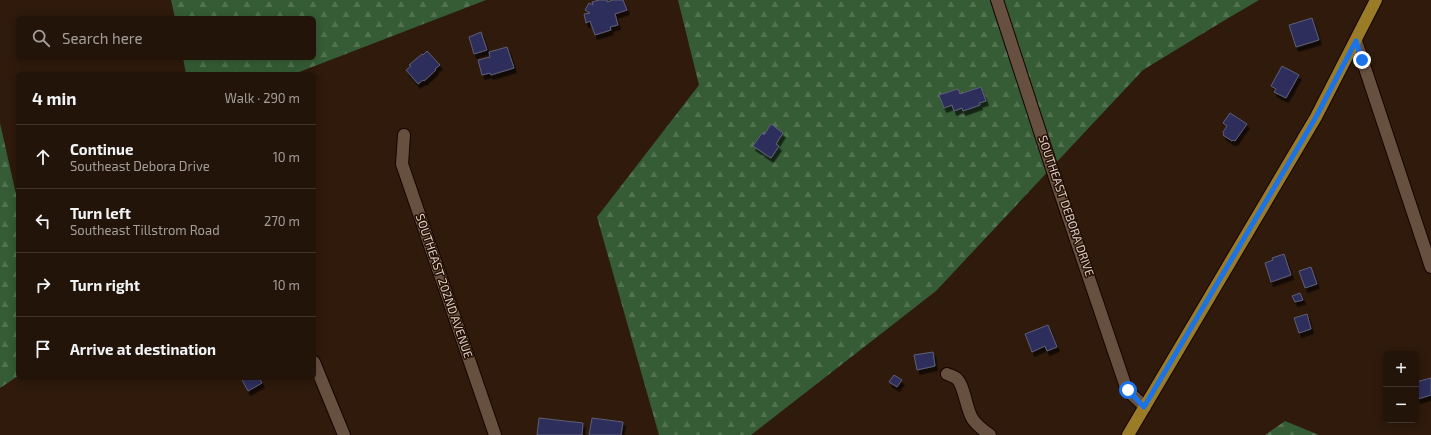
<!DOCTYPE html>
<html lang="en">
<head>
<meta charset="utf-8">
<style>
	:root { --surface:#231409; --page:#2f2117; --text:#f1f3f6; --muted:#a39e9c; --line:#40332a }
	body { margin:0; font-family:"Exo 2",sans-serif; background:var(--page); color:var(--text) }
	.controls { position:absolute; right:12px; bottom:12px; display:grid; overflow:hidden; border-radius:6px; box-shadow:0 2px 10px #0003 }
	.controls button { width:36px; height:36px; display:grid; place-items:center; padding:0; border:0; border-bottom:1px solid var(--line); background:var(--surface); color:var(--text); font:20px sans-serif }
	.stop { position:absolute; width:12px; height:12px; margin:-9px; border:3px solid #1a73e8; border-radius:50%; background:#fff }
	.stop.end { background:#1a73e8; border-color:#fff; box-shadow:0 1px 4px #0008 }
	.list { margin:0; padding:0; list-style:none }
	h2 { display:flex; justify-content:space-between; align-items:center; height:52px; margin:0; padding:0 16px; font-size:17px }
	h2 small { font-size:13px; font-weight:400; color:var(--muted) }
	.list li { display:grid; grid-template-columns:26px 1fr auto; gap:12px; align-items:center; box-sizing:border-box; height:64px; padding:0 16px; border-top:1px solid var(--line) }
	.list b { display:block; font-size:15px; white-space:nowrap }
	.list p { margin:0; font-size:13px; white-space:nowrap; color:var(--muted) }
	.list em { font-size:13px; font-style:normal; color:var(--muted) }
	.icon { flex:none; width:22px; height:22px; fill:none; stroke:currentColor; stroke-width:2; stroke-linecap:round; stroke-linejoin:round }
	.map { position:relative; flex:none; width:1431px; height:435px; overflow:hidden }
	.search { position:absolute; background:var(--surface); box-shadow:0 2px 10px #0003; left:16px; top:16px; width:300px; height:44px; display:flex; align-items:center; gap:10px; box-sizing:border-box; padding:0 14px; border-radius:6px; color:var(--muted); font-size:15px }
	.panel { position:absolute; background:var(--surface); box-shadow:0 2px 10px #0003; left:16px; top:72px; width:300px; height:308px; border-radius:6px }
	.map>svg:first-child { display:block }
</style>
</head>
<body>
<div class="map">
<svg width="1431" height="435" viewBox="0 0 1431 435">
	<defs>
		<pattern id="forest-firs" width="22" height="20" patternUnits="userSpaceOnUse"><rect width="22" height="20" fill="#355c34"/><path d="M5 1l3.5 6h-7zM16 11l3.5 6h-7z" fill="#527250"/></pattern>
		<filter id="shadow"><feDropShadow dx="2.5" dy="4.5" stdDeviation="0" flood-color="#0009"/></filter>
	</defs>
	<rect width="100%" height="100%" fill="#2f1a0c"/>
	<path fill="url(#forest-firs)" d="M 171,0 L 486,0 L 294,74 L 186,74 L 183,58 L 314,58 L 314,18 L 175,18 Z
		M 678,0 L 1259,0 L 1220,23 L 1143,70 L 936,291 L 751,435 L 659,435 L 597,217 L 699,85 Z
		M 0,123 L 18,203 L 18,376 L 0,388 Z
		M 1285,421 L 1319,435 L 1265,435 Z"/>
	<path fill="#2f2e5b" stroke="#5d5f78" filter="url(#shadow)" d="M 599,0 L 607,0 L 607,2 L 613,0 L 623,0 L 627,10 L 615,14 L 618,25 L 610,27 L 611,30 L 595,35 L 590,21 L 586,23 L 584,14 L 590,13 L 585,10 L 589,3 L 593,5 L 592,2 Z
		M 1312,18 L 1319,40 L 1296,47 L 1289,25 Z
		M 481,32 L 487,50 L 474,54 L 469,37 Z
		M 507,47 L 514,68 L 491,75 L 490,73 L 482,75 L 478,60 L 490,57 L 489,52 Z
		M 427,51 L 440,65 L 435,69 L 436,70 L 424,81 L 423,80 L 418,84 L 406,70 L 411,66 L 409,65 L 422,54 L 423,55 Z
		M 1282,66 L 1299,75 L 1286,98 L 1274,92 L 1276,89 L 1271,86 Z
		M 981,87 L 986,101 L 979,103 L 980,105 L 963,111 L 962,108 L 954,111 L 952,105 L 944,108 L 939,95 L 958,89 L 960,94 Z
		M 1230,113 L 1247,124 L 1235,141 L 1233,140 L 1232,141 L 1223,135 L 1224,134 L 1223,132 L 1227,126 L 1223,123 Z
		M 771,124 L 783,133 L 776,144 L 779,146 L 771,158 L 753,146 L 762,133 L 764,135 Z
		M 1284,254 L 1291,275 L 1271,282 L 1265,263 L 1273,260 L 1272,258 Z
		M 1311,267 L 1317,284 L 1305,288 L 1299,271 Z
		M 1300,293 L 1303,300 L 1295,302 L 1292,296 Z
		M 1307,314 L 1311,329 L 1299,333 L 1294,318 Z
		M 1048,325 L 1057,347 L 1047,351 L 1045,346 L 1032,352 L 1025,334 Z
		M 933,352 L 935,366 L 917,370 L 914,355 Z
		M 894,375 L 902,380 L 897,387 L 889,382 Z
		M 241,378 L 259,378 L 262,383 L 248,391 Z
		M 1431,378 L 1431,395 L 1418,399 L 1416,393 L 1416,382 Z
		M 539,418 L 583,423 L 582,435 L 537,435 Z
		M 592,418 L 623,422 L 621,435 L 589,435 Z"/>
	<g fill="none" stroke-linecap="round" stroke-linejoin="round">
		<defs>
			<path id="minor" d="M 997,0 L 1057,184 L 1127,390 L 1145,407
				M 1356,41 L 1431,267
				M 404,135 L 402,164 L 495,435
				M 314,362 L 344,435
				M 947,374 C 949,375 953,376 956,378 C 964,384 966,408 972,418 C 976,425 983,430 990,435"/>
			<path id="major" d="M 1128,435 L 1316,117 L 1376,0"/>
		</defs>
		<use href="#minor" stroke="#160400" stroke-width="14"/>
		<use href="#major" stroke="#160400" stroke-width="14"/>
		<use href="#minor" stroke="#685041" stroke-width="12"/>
		<use href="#major" stroke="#997b28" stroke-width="12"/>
	</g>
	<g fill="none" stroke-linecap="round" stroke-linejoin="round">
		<path stroke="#1a73e8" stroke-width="5" d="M 1128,390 L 1144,407 L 1316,117 L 1356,41 L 1362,60"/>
	</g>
	<g text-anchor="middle" stroke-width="3" stroke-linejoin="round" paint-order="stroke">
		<g font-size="12" fill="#ddcec6" stroke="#251004">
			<text transform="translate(1066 206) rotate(71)" y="4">SOUTHEAST DEBORA DRIVE</text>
			<text transform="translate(444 286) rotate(71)" y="4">SOUTHEAST 202ND AVENUE</text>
		</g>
	</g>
</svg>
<div class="controls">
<button>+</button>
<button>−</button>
</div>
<div class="stop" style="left:1128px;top:390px"></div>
<div class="stop end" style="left:1362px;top:60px"></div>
<div class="search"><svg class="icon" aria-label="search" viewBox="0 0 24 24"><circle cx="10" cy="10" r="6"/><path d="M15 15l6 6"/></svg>Search here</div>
<section class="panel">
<h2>4 min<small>Walk · 290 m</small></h2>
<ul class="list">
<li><svg class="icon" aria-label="ahead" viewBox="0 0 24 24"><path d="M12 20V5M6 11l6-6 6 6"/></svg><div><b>Continue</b><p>Southeast Debora Drive</p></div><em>10 m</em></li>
<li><svg class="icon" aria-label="left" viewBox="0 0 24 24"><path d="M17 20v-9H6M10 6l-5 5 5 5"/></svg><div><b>Turn left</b><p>Southeast Tillstrom Road</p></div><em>270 m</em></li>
<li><svg class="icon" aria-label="right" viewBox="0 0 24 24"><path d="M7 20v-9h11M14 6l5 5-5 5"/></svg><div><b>Turn right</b></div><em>10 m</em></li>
<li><svg class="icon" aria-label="arrive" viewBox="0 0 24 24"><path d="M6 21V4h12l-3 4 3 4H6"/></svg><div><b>Arrive at destination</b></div></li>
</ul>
</section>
</div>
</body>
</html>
